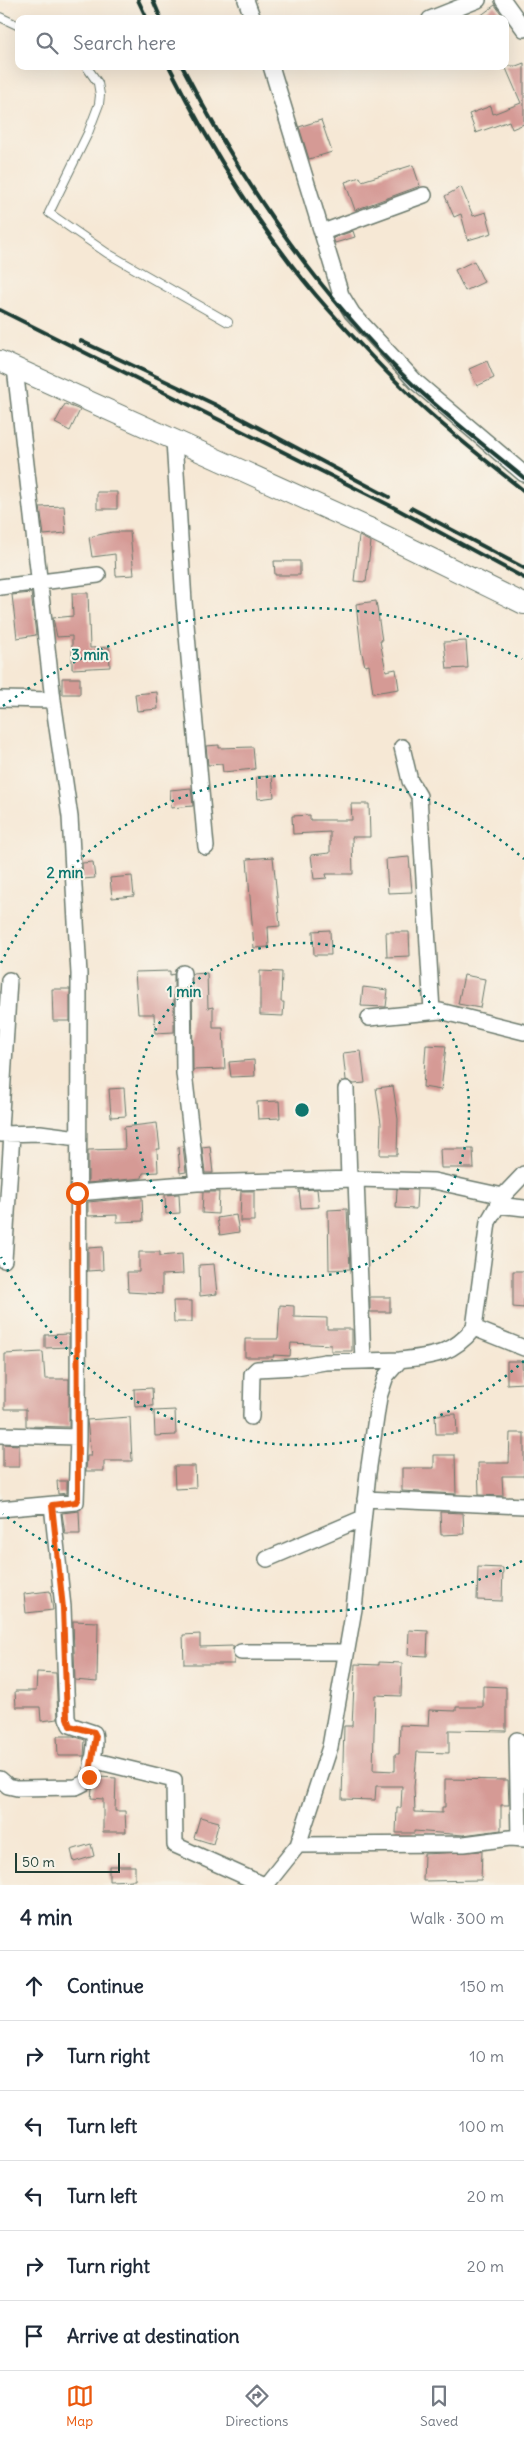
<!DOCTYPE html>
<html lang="en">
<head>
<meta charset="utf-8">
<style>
	:root { --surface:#fff; --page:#f6f6f7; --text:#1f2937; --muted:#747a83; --line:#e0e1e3; --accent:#ea580c }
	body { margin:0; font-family:Delius,sans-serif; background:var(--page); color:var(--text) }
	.scale { position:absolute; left:15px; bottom:12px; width:105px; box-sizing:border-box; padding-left:5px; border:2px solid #1f3d34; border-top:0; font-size:14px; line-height:18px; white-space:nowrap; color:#1f3d34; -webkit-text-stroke:4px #f7f3e8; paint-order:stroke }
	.stop { position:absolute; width:15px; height:15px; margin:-11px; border:4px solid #ea580c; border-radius:50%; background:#fff }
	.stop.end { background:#ea580c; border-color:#fff; box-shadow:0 1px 5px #0008 }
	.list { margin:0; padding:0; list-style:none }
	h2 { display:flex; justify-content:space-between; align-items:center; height:65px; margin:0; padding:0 20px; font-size:21px }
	h2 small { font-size:16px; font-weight:400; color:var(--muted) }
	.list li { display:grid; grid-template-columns:32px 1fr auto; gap:15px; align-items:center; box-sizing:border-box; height:70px; padding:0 20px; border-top:1px solid var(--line) }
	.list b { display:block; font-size:19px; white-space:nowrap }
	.list em { font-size:16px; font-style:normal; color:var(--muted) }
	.icon { flex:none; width:28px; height:28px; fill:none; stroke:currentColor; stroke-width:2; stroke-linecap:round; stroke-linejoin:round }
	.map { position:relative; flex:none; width:524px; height:1885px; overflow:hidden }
	.search { position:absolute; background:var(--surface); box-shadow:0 5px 20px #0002; left:15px; right:15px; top:15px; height:55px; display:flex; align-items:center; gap:12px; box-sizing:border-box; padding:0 18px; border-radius:10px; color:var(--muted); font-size:19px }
	.sheet { height:485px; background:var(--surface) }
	nav { display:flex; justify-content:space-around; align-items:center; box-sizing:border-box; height:70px; border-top:1px solid var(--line); background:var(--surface); font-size:14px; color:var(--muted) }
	nav a { display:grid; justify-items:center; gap:2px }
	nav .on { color:var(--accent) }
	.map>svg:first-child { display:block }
</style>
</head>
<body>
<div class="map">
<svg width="524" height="1885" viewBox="0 0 524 1885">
	<rect width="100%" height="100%" fill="#f7f3e8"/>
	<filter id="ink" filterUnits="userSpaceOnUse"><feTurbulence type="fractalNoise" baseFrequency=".02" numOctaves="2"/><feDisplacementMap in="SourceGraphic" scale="10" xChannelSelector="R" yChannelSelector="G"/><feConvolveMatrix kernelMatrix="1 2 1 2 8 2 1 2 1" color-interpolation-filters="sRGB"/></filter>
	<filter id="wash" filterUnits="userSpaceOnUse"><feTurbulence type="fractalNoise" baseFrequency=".0096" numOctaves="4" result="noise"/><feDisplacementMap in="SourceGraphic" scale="20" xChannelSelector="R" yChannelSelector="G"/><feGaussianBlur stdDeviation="1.12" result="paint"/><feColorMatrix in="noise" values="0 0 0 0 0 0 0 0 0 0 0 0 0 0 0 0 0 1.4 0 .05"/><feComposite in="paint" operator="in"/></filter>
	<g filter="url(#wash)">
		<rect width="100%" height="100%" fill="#f6e8d5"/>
		<g id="blocks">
			<path fill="#d59a95" d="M 495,5 L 505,19 L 476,19 Z
				M 524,63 L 524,124 L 512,129 L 509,121 L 476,133 L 469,114 L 491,106 L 493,114 L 521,103 L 505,66 L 516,66 Z
				M 321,120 L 332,152 L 309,159 L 299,127 Z
				M 413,165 L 420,186 L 355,210 L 345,182 L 360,177 L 362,181 Z
				M 461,187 L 473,216 L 486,212 L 492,233 L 468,240 L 461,214 L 454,217 L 445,196 Z
				M 353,231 L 355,237 L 335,243 L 333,238 Z
				M 474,261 L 484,282 L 465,291 L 455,270 Z
				M 487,361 L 494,378 L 477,386 L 469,369 Z
				M 65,404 L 80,410 L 70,431 L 55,423 Z
				M 97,492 L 117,492 L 117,509 L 97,509 Z
				M 64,506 L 66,533 L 44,535 L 40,507 Z
				M 112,532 L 130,532 L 134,575 L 116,576 L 115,554 L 92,557 L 89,537 Z
				M 359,536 L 371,542 L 366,582 L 354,581 Z
				M 274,561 L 300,561 L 300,575 L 275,575 Z
				M 31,593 L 36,635 L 17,638 L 12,595 Z
				M 72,593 L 88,593 L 90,648 L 109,647 L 110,667 L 72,669 L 72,636 L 57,637 L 53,618 L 73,616 Z
				M 376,601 L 382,641 L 380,641 L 386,671 L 396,669 L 399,689 L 373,693 L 369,665 L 365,666 L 361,649 L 356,604 Z
				M 466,641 L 468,668 L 447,669 L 444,642 Z
				M 62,678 L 80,678 L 80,694 L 62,694 Z
				M 157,692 L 158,709 L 137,711 L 135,694 Z
				M 219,745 L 219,748 L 253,747 L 255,769 L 223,772 L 222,764 L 208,765 L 206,746 Z
				M 272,776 L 274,797 L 258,799 L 256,777 Z
				M 191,788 L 193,806 L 171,808 L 170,790 Z
				M 351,804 L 369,804 L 370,837 L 352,837 L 353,874 L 326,874 L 327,878 L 314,879 L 311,855 L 330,853 L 330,832 L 293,834 L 292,816 L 310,815 L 310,820 L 352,820 Z
				M 273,857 L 280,926 L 268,927 L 269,947 L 254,948 L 247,859 Z
				M 409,857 L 412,892 L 388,893 L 386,859 Z
				M 93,862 L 95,878 L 83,879 L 82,863 Z
				M 132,876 L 134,896 L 112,898 L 110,878 Z
				M 330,930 L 331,955 L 314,955 L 313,931 Z
				M 386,932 L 409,932 L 410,956 L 387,957 Z
				M 170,971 L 170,975 L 174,974 L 174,1032 L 155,1033 L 154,1014 L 138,1014 L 135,972 Z
				M 260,971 L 282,972 L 281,1002 L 284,1002 L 283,1016 L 260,1015 Z
				M 207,973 L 208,1008 L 213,1007 L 213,1028 L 223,1028 L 225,1069 L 193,1070 L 192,974 Z
				M 464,975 L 485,979 L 480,1008 L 458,1004 Z
				M 363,987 L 388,990 L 386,1007 L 361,1006 Z
				M 52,989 L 70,989 L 70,1021 L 53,1021 Z
				M 426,1045 L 446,1046 L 441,1090 L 423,1087 Z
				M 361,1051 L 365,1083 L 354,1084 L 346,1080 L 343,1053 Z
				M 254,1060 L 255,1076 L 231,1077 L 229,1062 Z
				M 393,1086 L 398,1119 L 397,1155 L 380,1155 L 381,1123 L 376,1088 Z
				M 124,1088 L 126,1116 L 111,1117 L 109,1089 Z
				M 279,1101 L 280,1118 L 258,1119 L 257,1102 Z
				M 157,1123 L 160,1149 L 157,1149 L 158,1172 L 143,1173 L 142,1178 L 88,1183 L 88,1150 L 125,1149 L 124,1127 Z
				M 183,1146 L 186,1172 L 180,1173 L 178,1147 Z
				M 210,1146 L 213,1173 L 205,1173 L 202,1147 Z
				M 440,1149 L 473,1149 L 474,1168 L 441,1168 Z
				M 317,1189 L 319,1207 L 301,1208 L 299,1190 Z
				M 397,1189 L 417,1190 L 416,1209 L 396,1208 Z
				M 241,1191 L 254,1191 L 254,1221 L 240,1221 Z
				M 203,1192 L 219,1192 L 218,1214 L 202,1213 Z
				M 179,1194 L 180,1213 L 166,1214 L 165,1195 Z
				M 142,1197 L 143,1221 L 117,1222 L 117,1215 L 88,1216 L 88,1202 Z
				M 347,1209 L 350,1269 L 329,1270 L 328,1210 Z
				M 236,1215 L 239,1232 L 220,1235 L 217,1218 Z
				M 102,1247 L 103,1270 L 88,1271 L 88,1248 Z
				M 139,1252 L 160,1252 L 160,1256 L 182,1254 L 183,1274 L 162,1275 L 162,1294 L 128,1292 L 127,1272 L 139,1272 Z
				M 214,1264 L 217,1294 L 200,1296 L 199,1265 Z
				M 513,1271 L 524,1271 L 524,1308 L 513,1307 Z
				M 370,1297 L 390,1297 L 390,1312 L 370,1312 Z
				M 173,1301 L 192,1301 L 192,1322 L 174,1322 Z
				M 280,1305 L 294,1306 L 294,1317 L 327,1318 L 327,1329 L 352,1329 L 352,1351 L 331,1351 L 331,1345 L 291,1343 L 290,1356 L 273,1355 L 274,1357 L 245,1357 L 245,1339 L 278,1339 Z
				M 69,1334 L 69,1347 L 45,1348 L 45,1335 Z
				M 43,1352 L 45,1379 L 69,1379 L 69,1427 L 26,1426 L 26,1409 L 5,1409 L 5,1354 Z
				M 507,1361 L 522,1361 L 523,1383 L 507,1384 Z
				M 152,1388 L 153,1406 L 135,1407 L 134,1389 Z
				M 175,1410 L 176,1435 L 155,1436 L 154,1411 Z
				M 456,1414 L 457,1434 L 436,1434 L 435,1415 Z
				M 130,1417 L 132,1461 L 104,1461 L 104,1471 L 86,1471 L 87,1456 L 91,1456 L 87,1420 Z
				M 510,1433 L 524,1433 L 524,1476 L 502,1476 L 503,1496 L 479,1495 L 478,1463 L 509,1463 Z
				M 3,1444 L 19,1445 L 19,1467 L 3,1467 Z
				M 434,1455 L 455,1455 L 456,1494 L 402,1491 L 402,1468 L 434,1468 Z
				M 174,1466 L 195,1466 L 196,1488 L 175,1489 Z
				M 57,1481 L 67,1481 L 67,1493 L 58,1494 Z
				M 79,1511 L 80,1534 L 65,1534 L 62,1513 Z
				M 440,1512 L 463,1513 L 464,1534 L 441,1535 Z
				M 478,1567 L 503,1568 L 502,1601 L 477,1600 Z
				M 50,1591 L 53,1610 L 26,1613 L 24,1594 Z
				M 73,1621 L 98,1622 L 97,1682 L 75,1680 Z
				M 409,1630 L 428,1631 L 427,1656 L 408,1655 Z
				M 200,1634 L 200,1647 L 233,1646 L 234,1664 L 184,1664 L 183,1635 Z
				M 379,1662 L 402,1663 L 401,1696 L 375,1695 L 373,1770 L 395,1771 L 395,1754 L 399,1754 L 400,1725 L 428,1726 L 429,1710 L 456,1711 L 456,1707 L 483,1707 L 483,1686 L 506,1687 L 506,1731 L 449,1730 L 449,1753 L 417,1752 L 414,1787 L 415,1812 L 442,1813 L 442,1807 L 445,1807 L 445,1779 L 508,1780 L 509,1805 L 501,1805 L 501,1830 L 463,1835 L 414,1831 L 414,1833 L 396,1833 L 397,1808 L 401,1808 L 402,1786 L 376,1786 L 375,1800 L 342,1799 L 344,1726 L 352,1726 L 355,1664 L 379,1665 Z
				M 37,1672 L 56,1673 L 58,1719 L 41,1721 L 40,1707 L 16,1707 L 15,1691 L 36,1691 Z
				M 57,1736 L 73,1736 L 85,1740 L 84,1756 L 58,1756 Z
				M 99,1777 L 116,1778 L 115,1811 L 125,1811 L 126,1832 L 103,1832 L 103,1799 L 91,1798 L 92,1789 Z
				M 200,1817 L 219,1822 L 213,1844 L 194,1838 Z
				M 91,1844 L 94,1856 L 74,1862 L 71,1850 Z
				M 482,1851 L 481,1880 L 423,1881 L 424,1854 Z
				M 109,1866 L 135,1866 L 135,1880 L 109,1881 Z"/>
		</g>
	</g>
	<g filter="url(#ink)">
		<use href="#blocks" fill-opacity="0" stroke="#6a796c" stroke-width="1"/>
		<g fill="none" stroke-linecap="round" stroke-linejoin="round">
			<defs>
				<path id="service" d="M 0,17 L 19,26
					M 86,66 L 98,83 L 100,95 L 99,104 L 88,133 L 49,213 L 107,253 L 228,322"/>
				<path id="minor" d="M 246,0 L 253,19
					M 503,0 L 524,29
					M 430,19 L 478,0
					M 271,66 L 341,295 L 352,313 L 416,382 L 524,474
					M 323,232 L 424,195
					M 174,440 L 184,602 L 206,847
					M 0,587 L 98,575
					M 0,699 L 53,700
					M 402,747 L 410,781 L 419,796 L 432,1011
					M 183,973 L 184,1073 L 197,1183
					M 369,1018 L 440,1011 L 524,1032
					M 346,1089 L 349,1179
					M 0,1130 L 9,980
					M 1,1134 L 40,1133 L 78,1138
					M 356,1179 L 363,1361
					M 77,1193 L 197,1183 L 356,1179 L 434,1181 L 503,1196
					M 497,1205 L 524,1208
					M 4,1260 L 12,1134
					M 474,1328 L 524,1348
					M 251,1417 L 252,1374 L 257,1369 L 296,1367 L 325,1362 L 400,1360
					M 0,1435 L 78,1437
					M 365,1499 L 524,1506
					M 0,1509 L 76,1502 L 78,1437 L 79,974 L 70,817 L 53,700 L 15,368
					M 267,1559 L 363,1518
					M 241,1652 L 346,1652
					M 517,1740 L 519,1838
					M 92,1760 L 174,1780 L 175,1845 L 264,1885
					M 0,1779 L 8,1786 L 17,1788 L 76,1787 C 80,1785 84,1784 87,1781 C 92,1774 97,1740 94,1733 L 70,1725 L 67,1718 L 63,1607 L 52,1505
					M 298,1845 L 464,1844 L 510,1838 L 524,1839
					M 266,1885 L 298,1845 L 330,1747 L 354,1609 L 368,1473 L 379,1397 L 386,1376 L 400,1360 C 433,1356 452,1355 474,1328 L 488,1222 L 503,1196 L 524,1174"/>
				<path id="tertiary" d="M 0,361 L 367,527 L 524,604"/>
			</defs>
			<use href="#service" stroke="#6a796c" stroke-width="10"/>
			<use href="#minor" stroke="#6a796c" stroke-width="18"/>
			<use href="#tertiary" stroke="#6a796c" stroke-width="22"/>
			<use href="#service" stroke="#fff" stroke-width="8"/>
			<use href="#minor" stroke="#fff" stroke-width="15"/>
			<use href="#tertiary" stroke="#fff" stroke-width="20"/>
			<path stroke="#1f3d34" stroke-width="4" d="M 138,0 L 147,19
				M 153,0 L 161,19
				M 169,66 C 210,148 267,241 328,309 C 361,346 396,384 434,417 C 463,443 494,467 524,491
				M 182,66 C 241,181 313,287 406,378 C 443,414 484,445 524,478
				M 0,310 L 393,507 L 524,578
				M 81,341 L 214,404 L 389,497
				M 411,508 L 524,568"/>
		</g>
	</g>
	<g fill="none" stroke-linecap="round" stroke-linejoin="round" filter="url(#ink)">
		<path stroke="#ea580c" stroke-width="6" d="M 77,1193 L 78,1498 L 76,1502 L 52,1505 L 63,1608 L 67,1718 L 70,1726 L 94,1732 L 96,1736 L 89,1777"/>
	</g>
	<g fill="none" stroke="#0f766e" stroke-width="2.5" stroke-dasharray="2.5 5">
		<circle cx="302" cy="1110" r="167"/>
		<path d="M524 1361A335 335 0 0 1 1 1257M1 963A335 335 0 0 1 524 859"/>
		<path d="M522 1561A502 502 0 0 1 3 1514M3 706A502 502 0 0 1 522 659"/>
	</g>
	<circle cx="302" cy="1110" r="8" fill="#0f766e" stroke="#f7f3e8" stroke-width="2.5"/>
	<g font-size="15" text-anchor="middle" font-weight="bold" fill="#0f766e" stroke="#f7f3e8" stroke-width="4" stroke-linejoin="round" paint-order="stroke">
		<text x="90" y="660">3 min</text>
		<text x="65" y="878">2 min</text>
		<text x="184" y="997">1 min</text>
	</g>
</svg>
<div class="scale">50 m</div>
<div class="stop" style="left:77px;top:1193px"></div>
<div class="stop end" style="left:89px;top:1777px"></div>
<div class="search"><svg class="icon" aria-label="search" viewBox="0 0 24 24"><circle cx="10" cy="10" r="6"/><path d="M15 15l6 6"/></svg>Search here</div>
</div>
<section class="sheet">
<h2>4 min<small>Walk · 300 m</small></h2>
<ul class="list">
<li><svg class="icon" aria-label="ahead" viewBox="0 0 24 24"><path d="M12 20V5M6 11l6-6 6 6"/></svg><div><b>Continue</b></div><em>150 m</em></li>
<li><svg class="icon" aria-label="right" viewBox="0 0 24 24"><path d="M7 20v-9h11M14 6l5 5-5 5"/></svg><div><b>Turn right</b></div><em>10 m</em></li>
<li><svg class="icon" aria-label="left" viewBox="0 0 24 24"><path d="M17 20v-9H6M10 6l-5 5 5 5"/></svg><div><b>Turn left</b></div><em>100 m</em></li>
<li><svg class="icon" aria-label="left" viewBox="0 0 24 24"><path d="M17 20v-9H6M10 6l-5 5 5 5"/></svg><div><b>Turn left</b></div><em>20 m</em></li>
<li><svg class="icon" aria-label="right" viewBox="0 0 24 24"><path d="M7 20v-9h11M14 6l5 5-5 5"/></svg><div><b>Turn right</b></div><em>20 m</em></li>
<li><svg class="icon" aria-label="arrive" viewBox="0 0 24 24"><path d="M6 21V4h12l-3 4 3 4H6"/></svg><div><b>Arrive at destination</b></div></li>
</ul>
</section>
<nav>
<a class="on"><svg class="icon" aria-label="map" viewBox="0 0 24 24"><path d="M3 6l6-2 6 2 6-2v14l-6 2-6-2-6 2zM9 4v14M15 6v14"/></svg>Map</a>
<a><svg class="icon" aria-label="directions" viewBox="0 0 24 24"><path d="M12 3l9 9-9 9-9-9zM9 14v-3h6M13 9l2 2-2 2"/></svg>Directions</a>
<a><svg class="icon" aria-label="saved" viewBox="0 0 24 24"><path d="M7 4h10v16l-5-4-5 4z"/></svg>Saved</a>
</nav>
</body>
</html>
